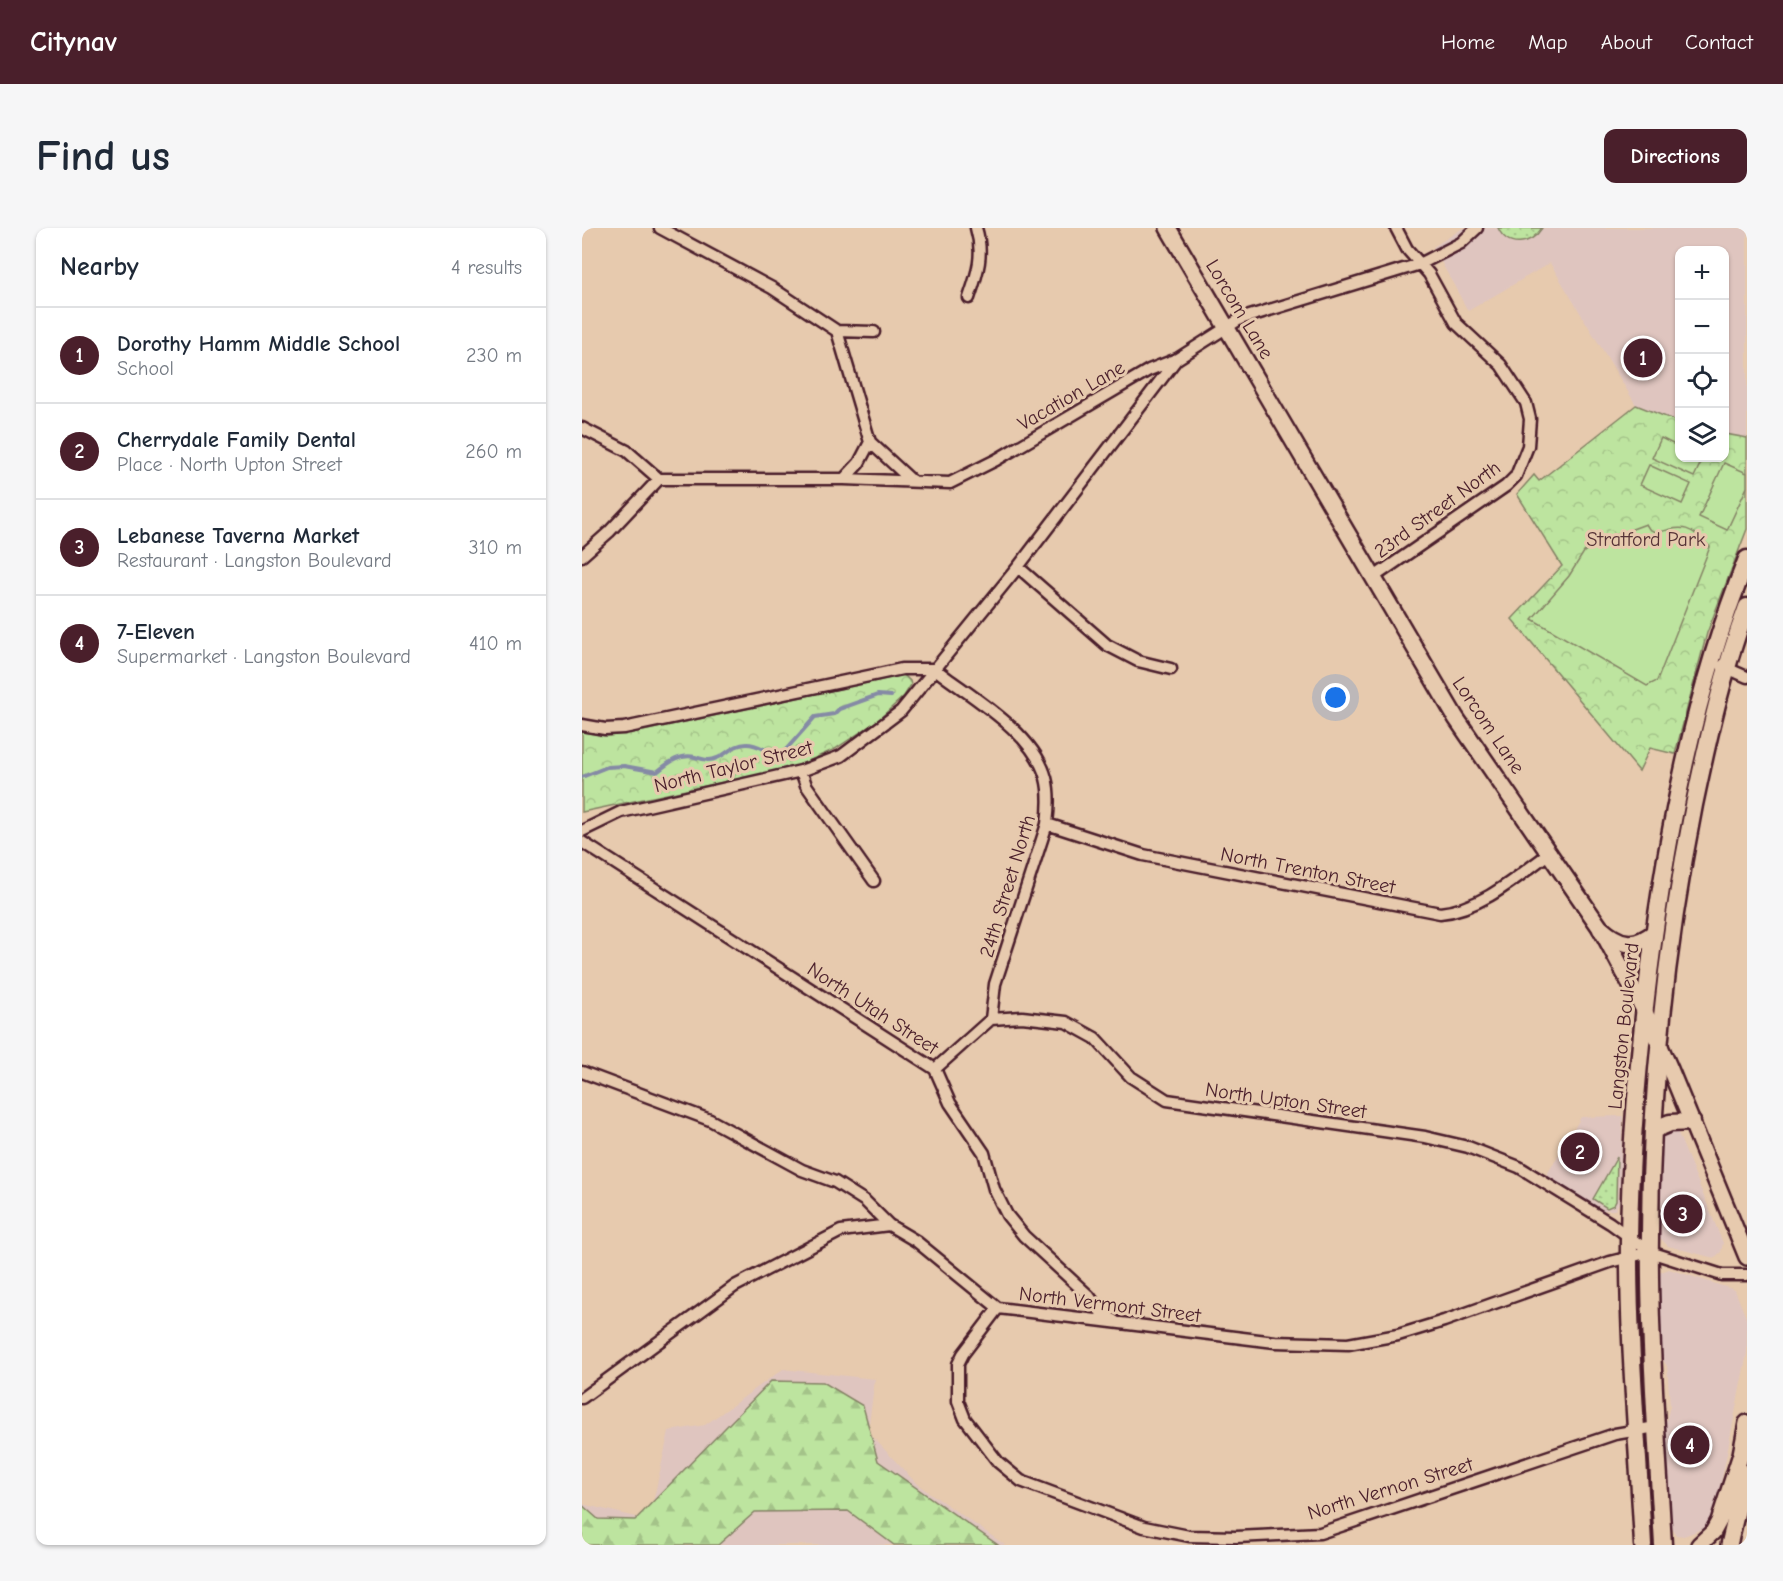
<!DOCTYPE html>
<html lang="en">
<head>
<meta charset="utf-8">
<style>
	:root { --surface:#fff; --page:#f6f6f7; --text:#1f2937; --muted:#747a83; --line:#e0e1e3; --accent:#4a1f2b }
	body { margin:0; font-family:"Comic Neue",sans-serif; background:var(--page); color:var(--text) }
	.controls { position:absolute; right:18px; top:18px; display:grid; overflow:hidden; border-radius:12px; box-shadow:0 2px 4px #0004 }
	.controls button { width:54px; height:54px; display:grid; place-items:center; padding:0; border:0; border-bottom:2px solid var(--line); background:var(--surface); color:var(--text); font:30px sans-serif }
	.you { position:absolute; left:754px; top:470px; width:21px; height:21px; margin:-15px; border:4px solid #fff; border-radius:50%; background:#1a73e8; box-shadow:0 0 0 9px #1a73e833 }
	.badge { display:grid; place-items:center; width:39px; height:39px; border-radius:50%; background:var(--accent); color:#fff; font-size:20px; font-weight:700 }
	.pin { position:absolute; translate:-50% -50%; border:3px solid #fff; box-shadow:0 2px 6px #0006 }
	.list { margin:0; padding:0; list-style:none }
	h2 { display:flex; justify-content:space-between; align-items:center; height:78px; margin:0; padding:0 24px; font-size:26px }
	h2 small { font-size:20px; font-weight:400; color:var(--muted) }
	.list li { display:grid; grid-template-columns:39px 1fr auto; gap:18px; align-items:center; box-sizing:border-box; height:96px; padding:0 24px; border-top:2px solid var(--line) }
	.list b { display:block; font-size:22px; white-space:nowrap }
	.list p { margin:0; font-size:20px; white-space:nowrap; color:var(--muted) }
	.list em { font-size:20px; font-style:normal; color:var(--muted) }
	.icon { flex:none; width:33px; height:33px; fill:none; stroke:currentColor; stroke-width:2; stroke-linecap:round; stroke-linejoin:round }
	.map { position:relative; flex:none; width:1165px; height:1317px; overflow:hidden; border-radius:12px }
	header { display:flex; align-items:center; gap:36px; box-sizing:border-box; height:84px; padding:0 30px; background:var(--accent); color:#fff }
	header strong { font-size:28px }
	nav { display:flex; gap:33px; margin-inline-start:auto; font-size:21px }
	.intro { display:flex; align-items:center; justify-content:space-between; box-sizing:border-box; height:144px; padding:0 36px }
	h1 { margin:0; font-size:42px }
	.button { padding:15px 27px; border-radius:12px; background:var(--accent); color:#fff; font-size:21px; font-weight:700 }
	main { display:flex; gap:36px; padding:0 36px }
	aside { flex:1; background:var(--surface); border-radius:12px; box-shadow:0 2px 4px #0004 }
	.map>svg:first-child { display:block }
</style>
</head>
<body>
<header>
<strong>Citynav</strong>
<nav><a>Home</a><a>Map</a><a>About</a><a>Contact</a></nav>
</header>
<div class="intro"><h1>Find us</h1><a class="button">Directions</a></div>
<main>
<aside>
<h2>Nearby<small>4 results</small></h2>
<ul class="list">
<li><span class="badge">1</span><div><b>Dorothy Hamm Middle School</b><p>School</p></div><em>230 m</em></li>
<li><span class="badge">2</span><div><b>Cherrydale Family Dental</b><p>Place · North Upton Street</p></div><em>260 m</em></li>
<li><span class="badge">3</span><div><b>Lebanese Taverna Market</b><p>Restaurant · Langston Boulevard</p></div><em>310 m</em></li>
<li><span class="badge">4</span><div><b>7-Eleven</b><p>Supermarket · Langston Boulevard</p></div><em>410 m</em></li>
</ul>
</aside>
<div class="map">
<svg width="1165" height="1317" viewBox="0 0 1165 1317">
	<defs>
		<pattern id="grass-dots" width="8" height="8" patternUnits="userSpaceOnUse" patternTransform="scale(1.5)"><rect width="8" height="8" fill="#bde49f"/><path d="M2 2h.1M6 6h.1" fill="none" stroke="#a4c389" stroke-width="1.8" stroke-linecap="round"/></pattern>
		<pattern id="forest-firs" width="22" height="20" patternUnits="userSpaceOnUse" patternTransform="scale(1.5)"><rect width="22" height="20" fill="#bde49f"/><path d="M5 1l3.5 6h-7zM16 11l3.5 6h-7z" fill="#a4c389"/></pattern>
		<pattern id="park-crowns" width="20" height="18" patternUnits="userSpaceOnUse" patternTransform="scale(1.5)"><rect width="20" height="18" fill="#bde49f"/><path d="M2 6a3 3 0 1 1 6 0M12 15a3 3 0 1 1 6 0" fill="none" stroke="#a4c389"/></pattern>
	</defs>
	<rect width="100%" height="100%" fill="#e7caae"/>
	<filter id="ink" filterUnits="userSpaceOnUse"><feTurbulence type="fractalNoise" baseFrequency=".0167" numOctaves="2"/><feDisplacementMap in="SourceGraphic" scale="12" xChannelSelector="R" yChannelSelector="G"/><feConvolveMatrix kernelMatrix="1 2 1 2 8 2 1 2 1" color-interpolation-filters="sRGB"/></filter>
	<g filter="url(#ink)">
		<path fill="#dfc5bf" d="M 881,0 L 1165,0 L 1165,210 L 1143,206 L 1142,22 L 1098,22 L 1097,194 L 1054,177 L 968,35 L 886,83 L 851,19 Z
			M 1041,888 L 1037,975 L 1033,982 L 1020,982 L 964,948 L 999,889 Z
			M 1084,902 L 1096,905 L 1141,1015 L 1139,1024 L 1132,1030 L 1086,1018 L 1078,1010 L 1080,910 Z
			M 1087,1041 L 1153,1062 L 1165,1092 L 1165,1125 L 1132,1290 L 1125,1299 L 1102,1308 L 1094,1307 L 1089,1298 L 1083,1197 L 1088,1178 L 1085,1138 L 1079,1129 L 1077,1050 L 1079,1044 Z
			M 201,1141 L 293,1151 L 286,1204 L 335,1256 L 423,1317 L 0,1317 L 0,1276 L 67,1292 L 87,1203 L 123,1197 Z"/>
		<path fill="url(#grass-dots)" stroke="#848265" stroke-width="1.5" d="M 916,0 L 960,0 C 949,17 926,21 916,0 Z
			M 1035,929 L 1034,973 L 1032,977 L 1025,980 L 1011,971 Z"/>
		<path fill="url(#forest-firs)" stroke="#848265" stroke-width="1.5" d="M 189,1153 L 241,1154 L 281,1178 L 296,1233 L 416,1317 L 312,1317 L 266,1283 L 173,1284 L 136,1317 L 0,1317 L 0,1277 L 16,1291 L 53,1292 Z"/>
		<path fill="url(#park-crowns)" stroke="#848265" stroke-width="1.5" d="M 1054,177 L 1097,194 L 1098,230 L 1142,230 L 1143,206 L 1165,210 L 1165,301 L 1125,405 L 1093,526 L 1068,520 L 1057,543 L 930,391 L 980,338 L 935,266 L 952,247 L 957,253 Z
			M 322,447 L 328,453 L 329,457 L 322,468 L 295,493 L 253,521 L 213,539 L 0,584 L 0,504 L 26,508 L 61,503 Z"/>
		<path fill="#bde49f" stroke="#848265" stroke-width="1.5" d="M 1079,210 L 1097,219 L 1098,230 L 1121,230 L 1112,249 L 1070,230 Z
			M 1142,235 L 1165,245 L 1165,259 L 1145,302 L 1117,289 Z
			M 1067,237 L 1109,256 L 1100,276 L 1058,257 Z
			M 1064,296 L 1067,301 L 1075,305 C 1102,296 1109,299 1128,319 L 1075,453 L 1065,458 L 950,391 L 987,348 L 1002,324 L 1018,313 Z"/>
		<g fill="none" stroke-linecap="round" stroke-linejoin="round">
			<path stroke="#858aa5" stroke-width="4" d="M 0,549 L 25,539 L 42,538 L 75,544 C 85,536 98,525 113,529 C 121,531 127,534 135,530 C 145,526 152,516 165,516 C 178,516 188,527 200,526 L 233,489 L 252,486 L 257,481 L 296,467 L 309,468"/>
			<defs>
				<path id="street" d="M 78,0 L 190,60 L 255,103 L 292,104
					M 387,70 C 396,44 402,26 394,0
					M 255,103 L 288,214 L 330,253
					M 0,200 L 45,223 L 77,251
					M 77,251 L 262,251 L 368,255 L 414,232 L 567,142 L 595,131 L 658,91 L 838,36 L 879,15 L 895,0
					M 262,251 L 277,235 L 288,214
					M 0,328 L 27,304 L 77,251
					M 436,339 L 525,417 L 556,433 L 589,441
					M 792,349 L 924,258 L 934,248 L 946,218 L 948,191 L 944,175 L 919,137 L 874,95 L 847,46 L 825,21 L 814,0
					M 1140,438 L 1165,449
					M 0,497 L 23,501 L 42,500 L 320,441 L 353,441 L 365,450 C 398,474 453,508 464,550 C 468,565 467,580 465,596 L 413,756 L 409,791
					M 219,543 L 224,557 L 292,653
					M 465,596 L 561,627 L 858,685 C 900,681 936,648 969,624
					M 0,603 L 39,584 L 219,543 L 259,528 L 319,483 L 436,339 L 594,132
					M 0,614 L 353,841 L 368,875 L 402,925 L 412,961 L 425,987 L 442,1008 L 507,1068 L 518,1083 L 534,1094
					M 353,841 L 409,791 L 440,789 L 484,794 L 513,810 L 549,849 L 585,872 L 843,909 L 886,919 L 937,939 L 1028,995 L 1068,1024 L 1140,1047 L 1165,1047
					M 0,844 L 128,892 L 220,942 L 253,954 L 283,973 L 307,997 L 334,1013 L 416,1080 L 693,1114 L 766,1116 L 816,1107 L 862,1093 L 1028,1034 L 1068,1024
					M 416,1080 L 381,1126 L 376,1136 L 376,1173 L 383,1191 L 416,1234 L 439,1253 L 562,1299 L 607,1308 L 654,1309 L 738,1305 L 1033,1206 L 1074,1199
					M 0,1170 L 153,1058 L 259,1003 L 307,997"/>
				<path id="secondary" d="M 586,0 L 874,490 L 1019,701 L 1062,782 L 1088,841 L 1165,1029
					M 1117,1317 L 1131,1304 L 1137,1293 L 1159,1226 L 1165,1195
					M 1147,1317 L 1156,1279 L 1158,1243"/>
				<path id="primary" d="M 1019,701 C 1037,717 1052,721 1072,705
					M 1071,902 L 1088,895 L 1110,894
					M 1061,1317 C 1056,1215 1046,1113 1047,1011 C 1048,921 1056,834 1067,745 C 1085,604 1112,463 1165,331
					M 1081,1317 C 1076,1228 1069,1139 1068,1050 C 1066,892 1081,732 1112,577 C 1126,510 1141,443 1165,379"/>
			</defs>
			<use href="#street" stroke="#4a1f2b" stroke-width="15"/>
			<use href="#secondary" stroke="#4a1f2b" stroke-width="20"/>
			<use href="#primary" stroke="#4a1f2b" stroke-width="21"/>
			<use href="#street" stroke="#e7caae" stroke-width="10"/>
			<use href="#secondary" stroke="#e7caae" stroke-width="15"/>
			<use href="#primary" stroke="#e7caae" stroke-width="16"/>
		</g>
	</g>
	<g text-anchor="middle" stroke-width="6" stroke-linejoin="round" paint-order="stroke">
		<g font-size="20" fill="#4a1f2b" stroke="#e7caae">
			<text transform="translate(658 81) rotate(59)" y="7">Lorcom Lane</text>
			<text transform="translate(489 167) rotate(-30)" y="7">Vacation Lane</text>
			<text transform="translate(855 281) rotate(-36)" y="7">23rd Street North</text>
			<text transform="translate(907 497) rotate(56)" y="7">Lorcom Lane</text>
			<text transform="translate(151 538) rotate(-14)" y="7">North Taylor Street</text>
			<text transform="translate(726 642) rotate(11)" y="7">North Trenton Street</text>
			<text transform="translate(425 658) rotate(-73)" y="7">24th Street North</text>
			<text transform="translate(291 780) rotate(33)" y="7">North Utah Street</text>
			<text transform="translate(1041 798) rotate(-84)" y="7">Langston Boulevard</text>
			<text transform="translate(704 872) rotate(8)" y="7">North Upton Street</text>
			<text transform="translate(528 1076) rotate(7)" y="7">North Vermont Street</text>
			<text transform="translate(808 1260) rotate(-17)" y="7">North Vernon Street</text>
		</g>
		<g font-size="20" fill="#563337" stroke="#e7caae">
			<text x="1064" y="318">Stratford Park</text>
		</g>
	</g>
</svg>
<div class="controls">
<button>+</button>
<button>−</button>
<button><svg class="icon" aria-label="locate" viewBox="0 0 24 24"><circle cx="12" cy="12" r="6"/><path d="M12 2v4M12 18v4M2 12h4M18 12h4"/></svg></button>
<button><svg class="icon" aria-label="layers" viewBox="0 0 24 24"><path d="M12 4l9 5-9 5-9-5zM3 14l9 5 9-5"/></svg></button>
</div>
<div class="you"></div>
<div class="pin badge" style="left:1061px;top:130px">1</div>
<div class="pin badge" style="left:998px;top:924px">2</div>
<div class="pin badge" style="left:1101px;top:986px">3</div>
<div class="pin badge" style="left:1108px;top:1217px">4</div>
</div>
</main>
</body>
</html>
